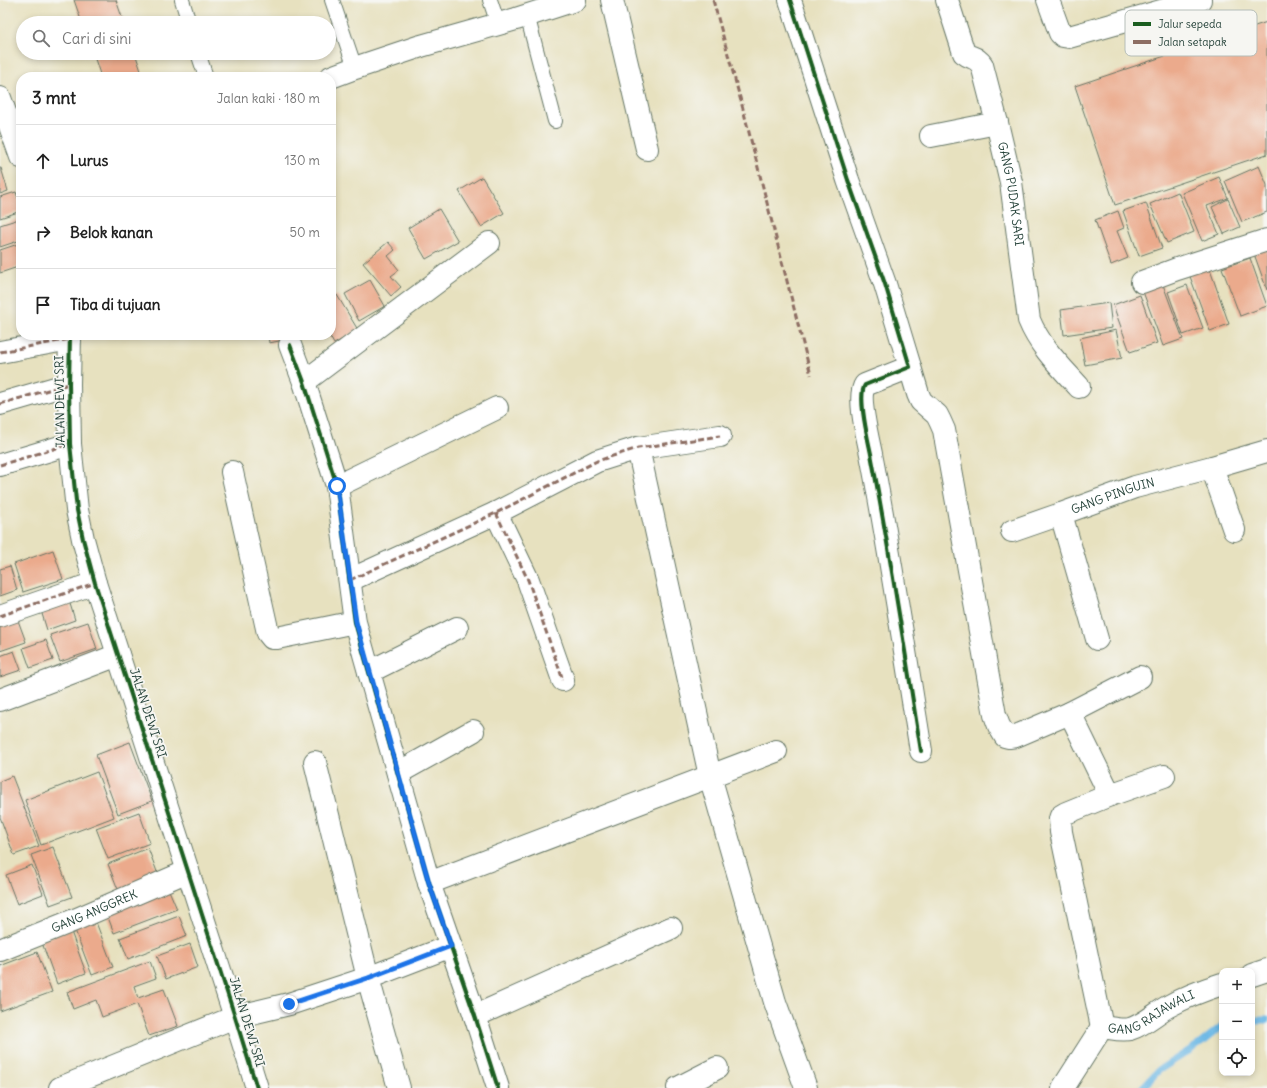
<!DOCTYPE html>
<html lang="id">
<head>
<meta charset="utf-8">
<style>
	:root { --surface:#fff; --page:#f6f6f6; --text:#222; --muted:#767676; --line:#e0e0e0 }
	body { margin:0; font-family:Delius,sans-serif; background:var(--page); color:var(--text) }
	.controls { position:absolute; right:12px; bottom:12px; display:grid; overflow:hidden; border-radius:8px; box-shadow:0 2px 6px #0003 }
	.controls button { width:36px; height:36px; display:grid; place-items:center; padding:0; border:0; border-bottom:1px solid var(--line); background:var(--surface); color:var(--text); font:20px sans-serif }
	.stop { position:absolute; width:12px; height:12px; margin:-9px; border:3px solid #1a73e8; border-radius:50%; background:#fff }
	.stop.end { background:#1a73e8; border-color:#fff; box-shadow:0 1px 4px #0008 }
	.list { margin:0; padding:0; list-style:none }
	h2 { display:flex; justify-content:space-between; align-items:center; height:52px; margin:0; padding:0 16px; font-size:17px }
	h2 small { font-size:13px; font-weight:400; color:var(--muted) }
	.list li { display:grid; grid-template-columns:26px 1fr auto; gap:12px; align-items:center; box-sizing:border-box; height:72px; padding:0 16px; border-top:1px solid var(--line) }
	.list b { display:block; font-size:15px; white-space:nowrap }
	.list em { font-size:13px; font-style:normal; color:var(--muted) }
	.icon { flex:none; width:22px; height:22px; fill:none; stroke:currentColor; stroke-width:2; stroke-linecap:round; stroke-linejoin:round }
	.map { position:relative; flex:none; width:1267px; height:1088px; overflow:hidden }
	.search { position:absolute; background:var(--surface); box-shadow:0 2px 6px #0003; left:16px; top:16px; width:320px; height:44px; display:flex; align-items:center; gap:10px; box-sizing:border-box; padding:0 14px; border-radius:22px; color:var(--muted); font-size:15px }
	.panel { position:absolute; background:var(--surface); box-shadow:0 2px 6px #0003; left:16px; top:72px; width:320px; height:268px; border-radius:16px }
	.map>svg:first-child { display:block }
</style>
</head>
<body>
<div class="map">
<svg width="1267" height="1088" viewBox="0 0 1267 1088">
	<rect width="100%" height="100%" fill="#f6f6f2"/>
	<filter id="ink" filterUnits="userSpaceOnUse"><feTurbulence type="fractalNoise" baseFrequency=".025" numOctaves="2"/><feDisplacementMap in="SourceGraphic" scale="8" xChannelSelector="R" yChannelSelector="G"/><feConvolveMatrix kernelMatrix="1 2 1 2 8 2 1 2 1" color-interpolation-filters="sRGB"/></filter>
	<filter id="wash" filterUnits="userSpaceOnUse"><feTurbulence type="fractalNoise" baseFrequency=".012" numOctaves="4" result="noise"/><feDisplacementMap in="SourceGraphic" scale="16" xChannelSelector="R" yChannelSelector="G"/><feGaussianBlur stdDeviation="0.9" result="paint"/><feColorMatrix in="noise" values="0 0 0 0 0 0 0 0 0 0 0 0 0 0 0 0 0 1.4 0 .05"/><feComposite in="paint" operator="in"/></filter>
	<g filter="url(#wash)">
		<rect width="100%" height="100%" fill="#e7e1bf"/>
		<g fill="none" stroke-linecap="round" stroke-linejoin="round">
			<path stroke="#6cb8e5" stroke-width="7" d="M 1252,1020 L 1267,1020
				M 1142,1088 L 1159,1070 L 1201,1043 L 1222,1026"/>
		</g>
		<g id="blocks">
			<path fill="#ebaa8c" d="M 74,0 L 116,0 L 124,23 L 82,23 Z
				M 1267,22 L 1267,154 L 1115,205 L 1075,86 Z
				M 93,53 L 135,53 L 143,77 L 101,77 Z
				M 1259,166 L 1267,185 L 1267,212 L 1242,222 L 1225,181 Z
				M 0,168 L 1,168 L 8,191 L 0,194 Z
				M 482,177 L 504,213 L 481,227 L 459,191 Z
				M 1219,177 L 1228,198 L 1207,206 L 1219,234 L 1202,241 L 1182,193 Z
				M 16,192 L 21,207 L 21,211 L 0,218 L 0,197 Z
				M 1178,192 L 1194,232 L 1167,243 L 1150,204 Z
				M 1228,199 L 1240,227 L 1224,234 L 1212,207 Z
				M 1146,203 L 1162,248 L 1139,256 L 1123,211 Z
				M 439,209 L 458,241 L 426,259 L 408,228 Z
				M 1118,211 L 1124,228 L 1117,231 L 1128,258 L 1111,265 L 1095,220 Z
				M 19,219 L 21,225 L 21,240 L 0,247 L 0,225 Z
				M 388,242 L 395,250 L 388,256 L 399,270 L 391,276 L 401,287 L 391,296 L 363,263 Z
				M 21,243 L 21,266 L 0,273 L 0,250 Z
				M 1267,246 L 1267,290 L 1253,251 Z
				M 1250,258 L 1267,306 L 1240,316 L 1222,268 Z
				M 1208,264 L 1229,324 L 1210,331 L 1188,271 Z
				M 370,280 L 385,306 L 359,321 L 345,294 Z
				M 1162,282 L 1183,339 L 1163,346 L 1142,289 Z
				M 1187,285 L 1203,328 L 1183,335 L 1168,292 Z
				M 337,295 L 358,330 L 334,344 L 329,335 L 331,335 L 331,299 Z
				M 1140,295 L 1157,343 L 1130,352 L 1113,305 Z
				M 1109,303 L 1112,328 L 1064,335 L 1061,310 Z
				M 1116,330 L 1122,358 L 1085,365 L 1080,338 Z
				M 268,335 L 294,335 L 294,338 L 269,343 Z
				M 53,550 L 63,579 L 23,592 L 14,564 Z
				M 10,566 L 17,590 L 0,596 L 0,569 Z
				M 67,594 L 75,620 L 47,630 L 39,604 Z
				M 16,615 L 26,642 L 0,651 L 0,621 Z
				M 88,622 L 97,649 L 60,662 L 50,635 Z
				M 46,640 L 53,660 L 30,668 L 23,648 Z
				M 14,651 L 21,670 L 0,677 L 0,656 Z
				M 130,742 L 152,801 L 118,814 L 96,755 Z
				M 97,772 L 114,817 L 41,845 L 25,800 Z
				M 12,776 L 39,846 L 14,855 L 0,817 L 0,781 Z
				M 139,812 L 150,843 L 108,859 L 96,828 Z
				M 53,847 L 72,897 L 50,905 L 31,855 Z
				M 148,848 L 159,877 L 119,892 L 108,864 Z
				M 32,865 L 43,894 L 17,904 L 6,875 Z
				M 168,888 L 177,909 L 114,933 L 106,912 Z
				M 179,916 L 187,936 L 128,959 L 120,938 Z
				M 94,917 L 113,967 L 92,975 L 73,925 Z
				M 70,929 L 86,973 L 57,984 L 41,940 Z
				M 190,944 L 198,967 L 166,979 L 157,956 Z
				M 37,952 L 52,992 L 0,1011 L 0,966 Z
				M 150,961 L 156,978 L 134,986 L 138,998 L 164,989 L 178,1026 L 149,1036 L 137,1004 L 102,1017 L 96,1000 L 73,1009 L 67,992 Z"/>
		</g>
	</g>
	<g filter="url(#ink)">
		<use href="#blocks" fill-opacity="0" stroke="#657665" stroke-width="1"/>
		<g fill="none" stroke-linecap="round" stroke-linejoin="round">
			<defs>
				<path id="service" d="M 182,0 L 189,23
					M 332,0 L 355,68
					M 490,0 L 498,24
					M 527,15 L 555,121
					M 198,53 L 206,77"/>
				<g id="minor">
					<path d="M 612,0 L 647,149"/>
					<path d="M 790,0 L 848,180 L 885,284 L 910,367 L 865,385 C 857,396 868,439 871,454 C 890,552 905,652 921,751"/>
					<path id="s1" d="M 947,0 L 964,53 C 971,59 975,55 982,65 L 997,123 L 1011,182 L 1029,320 C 1040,347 1060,366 1079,387"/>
					<path d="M 1048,0 L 1060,33 L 1063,36 L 1069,37 L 1200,0"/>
					<path d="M 331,77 L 355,68 L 421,46 L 516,19 L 575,0"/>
					<path d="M 0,98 L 21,157"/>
					<path d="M 931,136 L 997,123"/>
					<path d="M 1142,282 L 1177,269 L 1267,240"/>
					<path d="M 70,335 L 69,384 L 70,444 L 77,510 L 83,539 L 95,583 L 235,1017 L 257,1088"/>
					<path d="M 290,345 L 304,382 L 337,486 L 355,622 L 369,672 L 429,883 L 475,1016 L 498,1088"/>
					<path d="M 0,352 L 70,339"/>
					<path d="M 910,367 L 918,394 L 921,401 L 937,415 L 940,421 L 944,430 L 995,715 L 999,726 L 1005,736 L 1009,737 L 1016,736 L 1070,713 L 1110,795 L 1164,776"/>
					<path d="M 304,382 L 489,243"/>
					<path d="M 0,404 L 69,384"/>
					<path d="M 638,448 L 710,776 L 775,1002 L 806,1088"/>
					<path d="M 0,465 L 70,444"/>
					<path d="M 1212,467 L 1234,530"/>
					<path d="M 232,472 L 268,633 L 272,638 L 277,638 L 355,622"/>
					<path d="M 337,486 L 497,408"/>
					<path d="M 496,513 L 528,580 L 563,680"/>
					<path d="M 1012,531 L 1061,514"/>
					<path d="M 350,580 L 496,513 L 597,461 L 638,448 L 720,436"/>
					<path d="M 0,616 L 95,583"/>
					<path id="s2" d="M 1097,639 L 1061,514 L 1135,487 L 1212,467 L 1267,451"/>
					<path d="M 369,672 L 457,628"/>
					<path d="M 0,700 L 118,655"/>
					<path d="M 1070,713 L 1140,677"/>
					<path d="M 315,762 L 368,978 L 399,1088"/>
					<path d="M 398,773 L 473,731"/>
					<path d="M 429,883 L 776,751"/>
					<path id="s3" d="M 0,950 L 77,919 L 188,871"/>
					<path d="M 1252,975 L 1267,970"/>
					<path d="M 475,1016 L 671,928"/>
					<path d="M 1102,1027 L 1061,832 L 1060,819 L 1061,816 L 1066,813 L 1110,795"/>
					<path d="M 60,1088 L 235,1017 L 289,1004 L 368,978 L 451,946"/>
					<path d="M 678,1088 L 717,1068"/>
					<path id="s4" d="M 1063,1088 L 1102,1027 C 1111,1028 1121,1031 1130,1029 C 1144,1025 1155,1014 1167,1007 C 1185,997 1203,990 1222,984"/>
				</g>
			</defs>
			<use href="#service" stroke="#657665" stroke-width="16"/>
			<use href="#minor" stroke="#657665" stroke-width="24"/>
			<use href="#service" stroke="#fff" stroke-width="14"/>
			<use href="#minor" stroke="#fff" stroke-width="22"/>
			<path stroke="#8d6e63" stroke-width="3" stroke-dasharray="6 3" stroke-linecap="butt" d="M 713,0 L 742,105 L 811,375
				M 0,352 L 70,339
				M 0,404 L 69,384
				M 0,465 L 70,444
				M 496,513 L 528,580 L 563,680
				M 350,580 L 496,513 L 597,461 L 638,448 L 720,436
				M 0,616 L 95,583"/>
			<defs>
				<path id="cycleway" d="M 790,0 L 848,180 L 885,284 L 910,367 L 865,385 C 857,396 868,439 871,454 C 890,552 905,652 921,751
					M 70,335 L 69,384 L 70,444 L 77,510 L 83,539 L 95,583 L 235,1017 L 257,1088
					M 290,345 L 304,382 L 337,486 L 355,622 L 369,672 L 429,883 L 475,1016 L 498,1088"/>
			</defs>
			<use href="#cycleway" stroke="#f6f6f2" stroke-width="6"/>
			<use href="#cycleway" stroke="#1b5e20" stroke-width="4"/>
		</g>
	</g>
	<g fill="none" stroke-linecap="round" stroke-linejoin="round" filter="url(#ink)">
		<path stroke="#1a73e8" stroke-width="5" d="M 289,1004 L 368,978 L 451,946 L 429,883 L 356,622 L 337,486"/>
	</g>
	<g text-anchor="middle" stroke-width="3.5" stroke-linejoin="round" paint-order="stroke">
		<g font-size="12" fill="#1f3d34" stroke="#f6f6f2">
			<text dy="4" stroke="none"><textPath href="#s1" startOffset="210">GANG PUDAK SARI</textPath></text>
			<text transform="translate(60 402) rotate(-91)" y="4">JALAN DEWI SRI</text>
			<text dy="4" stroke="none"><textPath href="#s2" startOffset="185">GANG PINGUIN</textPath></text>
			<text transform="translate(148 713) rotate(72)" y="4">JALAN DEWI SRI</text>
			<text dy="4" stroke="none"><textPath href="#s3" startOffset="102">GANG ANGGREK</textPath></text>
			<text dy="4" stroke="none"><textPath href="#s4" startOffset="126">GANG RAJAWALI</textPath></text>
			<text transform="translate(247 1022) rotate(73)" y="4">JALAN DEWI SRI</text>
		</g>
	</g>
	<rect x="1125" y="10" width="132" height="46" rx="6" fill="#f6f6f2" stroke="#b6beb9" stroke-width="1"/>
	<rect x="1133" y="22" width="18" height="4" fill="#1b5e20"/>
	<rect x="1133" y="40" width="18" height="4" fill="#8d6e63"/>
	<g font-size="11" fill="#1f3d34">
		<text x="1158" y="28">Jalur sepeda</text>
		<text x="1158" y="46">Jalan setapak</text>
	</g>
</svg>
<div class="controls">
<button>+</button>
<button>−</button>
<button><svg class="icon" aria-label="locate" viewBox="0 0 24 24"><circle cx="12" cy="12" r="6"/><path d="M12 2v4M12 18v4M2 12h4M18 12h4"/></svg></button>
</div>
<div class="stop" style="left:337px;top:486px"></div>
<div class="stop end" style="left:289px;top:1004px"></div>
<div class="search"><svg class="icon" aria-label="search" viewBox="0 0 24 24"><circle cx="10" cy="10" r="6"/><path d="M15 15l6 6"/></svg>Cari di sini</div>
<section class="panel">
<h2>3 mnt<small>Jalan kaki · 180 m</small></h2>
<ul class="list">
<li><svg class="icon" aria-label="ahead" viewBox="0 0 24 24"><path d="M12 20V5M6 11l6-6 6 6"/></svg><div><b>Lurus</b></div><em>130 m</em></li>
<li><svg class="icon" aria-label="right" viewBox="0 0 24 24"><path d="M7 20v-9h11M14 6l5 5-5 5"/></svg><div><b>Belok kanan</b></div><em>50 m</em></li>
<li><svg class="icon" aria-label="arrive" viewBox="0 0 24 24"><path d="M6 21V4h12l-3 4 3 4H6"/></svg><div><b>Tiba di tujuan</b></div></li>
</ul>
</section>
</div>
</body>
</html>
